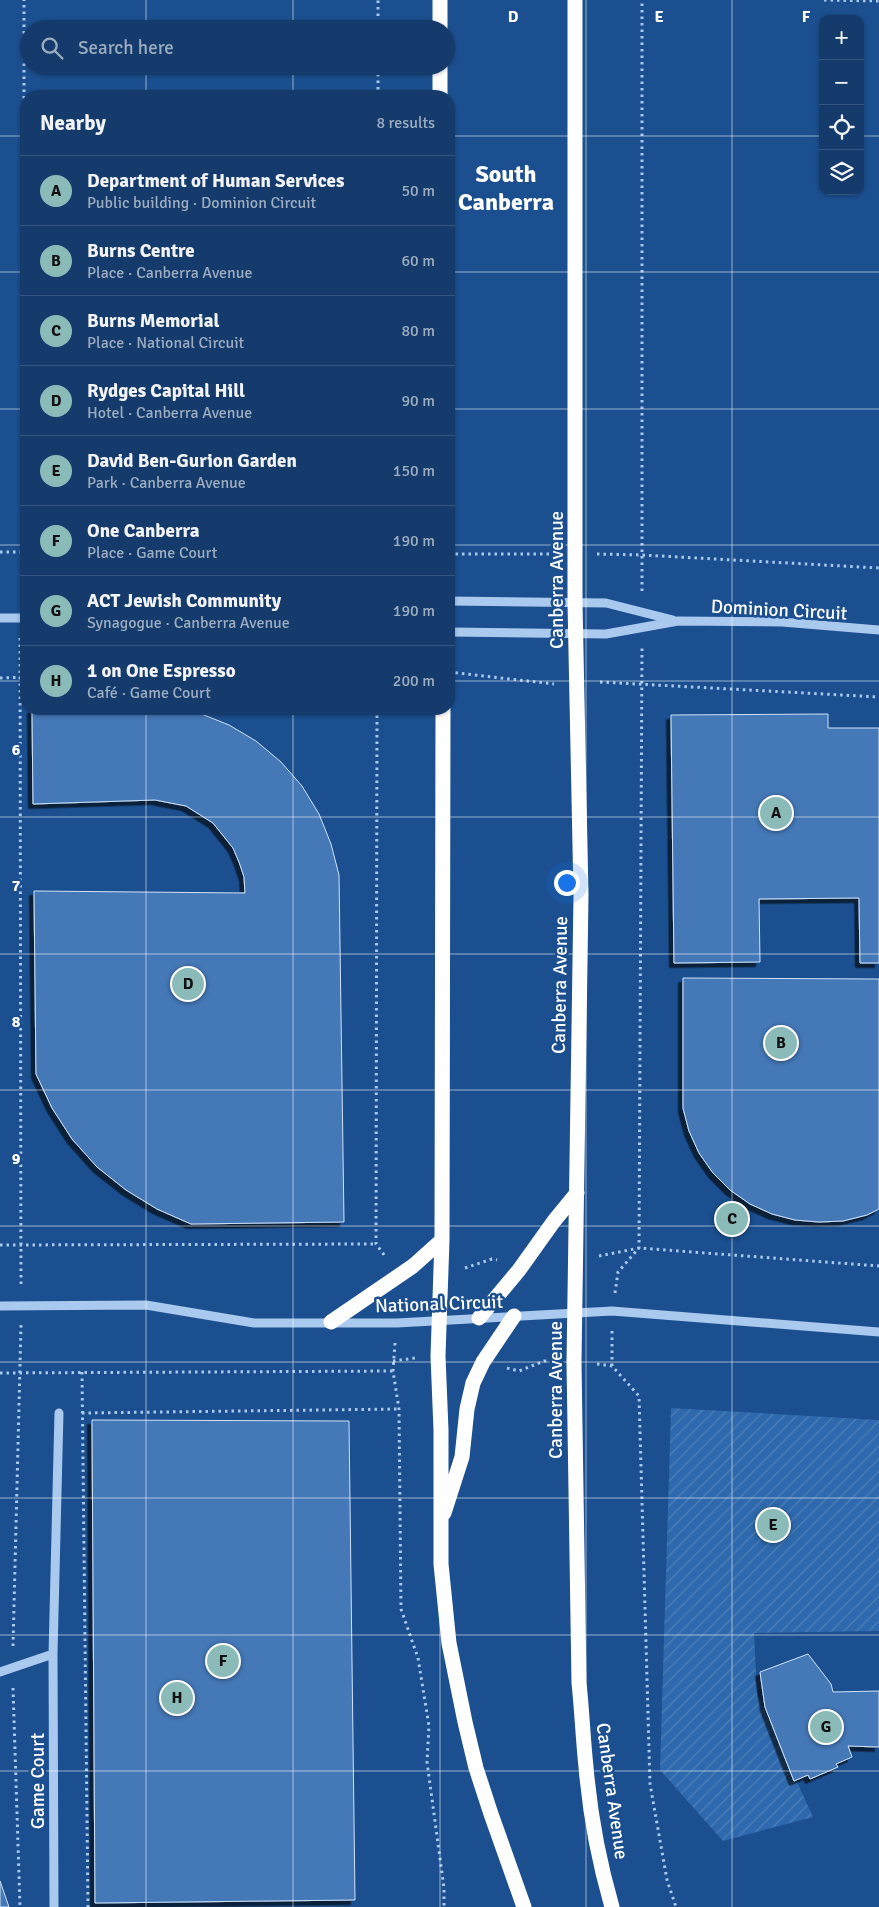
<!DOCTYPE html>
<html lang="en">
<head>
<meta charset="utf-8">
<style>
	:root { --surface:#143b6b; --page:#1d4271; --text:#f1f3f6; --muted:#9dadc1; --line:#33557e; --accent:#8bbbb9 }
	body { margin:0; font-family:Signika,sans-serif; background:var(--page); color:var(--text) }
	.controls { position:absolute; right:15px; top:15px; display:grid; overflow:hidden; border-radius:10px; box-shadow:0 1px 4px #0004 }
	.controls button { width:45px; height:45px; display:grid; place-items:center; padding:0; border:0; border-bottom:1px solid var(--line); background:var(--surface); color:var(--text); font:25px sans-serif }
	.you { position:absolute; left:566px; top:882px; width:18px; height:18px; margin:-12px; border:4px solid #fff; border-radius:50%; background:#1a73e8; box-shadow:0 0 0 8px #1a73e833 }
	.badge { display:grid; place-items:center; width:32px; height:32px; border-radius:50%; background:var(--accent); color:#111; font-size:16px; font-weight:700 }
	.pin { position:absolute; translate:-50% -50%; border:2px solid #fff; box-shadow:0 1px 5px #0006 }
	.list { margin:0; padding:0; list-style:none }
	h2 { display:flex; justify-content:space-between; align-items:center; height:65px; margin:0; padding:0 20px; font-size:21px }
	h2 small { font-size:16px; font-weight:400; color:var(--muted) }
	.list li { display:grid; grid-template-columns:32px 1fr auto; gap:15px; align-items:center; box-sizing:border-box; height:70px; padding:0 20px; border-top:1px solid var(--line) }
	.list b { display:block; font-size:19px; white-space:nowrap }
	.list p { margin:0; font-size:16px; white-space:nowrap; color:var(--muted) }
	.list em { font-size:16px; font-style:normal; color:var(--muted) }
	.icon { flex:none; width:28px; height:28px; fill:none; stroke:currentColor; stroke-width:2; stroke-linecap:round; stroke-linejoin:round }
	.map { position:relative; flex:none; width:879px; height:1907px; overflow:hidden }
	.search { position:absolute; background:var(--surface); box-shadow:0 1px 4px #0004; left:20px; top:20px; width:435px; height:55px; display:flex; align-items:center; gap:12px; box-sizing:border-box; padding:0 18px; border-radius:28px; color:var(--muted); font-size:19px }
	.panel { position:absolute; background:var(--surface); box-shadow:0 1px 4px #0004; left:20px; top:90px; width:435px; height:625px; border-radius:20px }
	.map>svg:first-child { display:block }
</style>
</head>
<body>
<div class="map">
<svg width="879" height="1907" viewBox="0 0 879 1907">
	<defs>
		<pattern id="garden-furrows" width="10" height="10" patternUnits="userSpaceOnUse" patternTransform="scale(1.25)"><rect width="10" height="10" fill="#2e69ad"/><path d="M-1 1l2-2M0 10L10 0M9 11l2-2" fill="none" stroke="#4d80b9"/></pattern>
		<filter id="shadow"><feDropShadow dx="-4.5" dy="4.5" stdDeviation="0" flood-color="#0009"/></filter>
	</defs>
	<rect width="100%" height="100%" fill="#1b4f8f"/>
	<path fill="url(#garden-furrows)" d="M 671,1408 L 879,1420 L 879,1631 L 754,1633 L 757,1694 L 813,1817 L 723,1841 L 660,1770 Z"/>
	<path fill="#4478b7" stroke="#cfe3fa" filter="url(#shadow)" d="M 32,709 L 181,709 L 199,713 L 229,725 L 256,741 L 281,762 L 302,786 L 319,814 L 331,844 L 339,875 L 344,1222 L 191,1224 L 157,1209 L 126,1190 L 97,1167 L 72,1139 L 52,1108 L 36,1074 L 34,891 L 245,893 L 244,877 L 239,862 L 233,848 L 213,823 L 186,806 L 155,800 L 33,804 Z
		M 828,714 L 828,728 L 879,728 L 879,963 L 860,963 L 859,898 L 759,899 L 760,962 L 674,963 L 671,715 Z
		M 683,978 L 879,979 L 879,1209 L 867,1215 L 843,1221 L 819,1222 L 795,1220 L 772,1214 L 750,1204 L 730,1190 L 713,1173 L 699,1153 L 689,1131 L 683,1108 Z
		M 92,1420 L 349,1421 L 355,1900 L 95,1903 Z
		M 808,1654 L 831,1684 L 833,1692 L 879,1691 L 879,1747 L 848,1746 L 852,1757 L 836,1764 L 838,1767 L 810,1779 L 808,1775 L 794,1781 L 765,1707 L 760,1672 Z
		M 0,1881 L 9,1907 L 0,1907 Z"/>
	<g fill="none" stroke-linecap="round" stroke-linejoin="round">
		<path stroke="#a9c9ee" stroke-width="3" stroke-dasharray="2.5 4" stroke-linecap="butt" d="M 824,0 L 879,1
			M 378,29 L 378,0
			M 378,96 L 378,66
			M 0,552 L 24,552
			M 449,554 L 553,554
			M 597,554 L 642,555 L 879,568
			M 642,591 L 642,0
			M 22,599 L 24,552 L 24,0
			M 20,638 L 21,1287
			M 449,672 L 554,684
			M 0,678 L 26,677
			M 600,682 L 879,697
			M 377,709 L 376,1244 L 385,1256
			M 0,1245 L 376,1244
			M 599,1256 L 639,1248 L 879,1266
			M 465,1268 L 492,1259 L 497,1260
			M 615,1293 L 618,1272 L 639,1248 L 642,647
			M 395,1343 L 393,1371 L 399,1409 L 401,1609 L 418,1658 L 429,1726 L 427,1762 L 444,1888 L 444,1907
			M 393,1361 L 415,1358
			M 597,1364 L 612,1366 L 639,1396 L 650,1784 L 667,1880 L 676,1907
			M 612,1366 L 612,1331
			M 507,1368 L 519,1371 L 544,1361 L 551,1361
			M 82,1372 L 88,1907
			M 0,1373 L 393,1371
			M 82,1413 L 399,1409
			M 13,1646 L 21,1325
			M 13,1688 L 20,1907"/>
		<path stroke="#a9c9ee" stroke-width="9" d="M 449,601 L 606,603 L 673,620
			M 0,618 L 26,618
			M 449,632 L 606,634 L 678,621 L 782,622 L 879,630
			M 0,1306 L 146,1305 L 254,1323 L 397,1323 L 612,1311 L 879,1332
			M 53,1654 L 54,1907
			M 0,1672 L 53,1654 L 59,1413"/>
		<path stroke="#fff" stroke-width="15" d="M 440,0 L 440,29
			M 575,0 L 575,603 L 581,895 L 574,1362 L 579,1683 C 582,1711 583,1739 586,1767 C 590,1814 599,1862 612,1907
			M 440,66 L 440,96
			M 443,709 L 442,1240 L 438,1356 L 441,1430 L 441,1564 L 449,1643 L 465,1722 L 476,1768 L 491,1814 L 524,1907
			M 479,1318 L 519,1270 L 554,1221 L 577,1193
			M 331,1322 L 413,1266 L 442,1240
			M 444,1513 L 462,1457 L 467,1409 L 473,1383 L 483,1362 L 514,1316"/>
	</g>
	<path fill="none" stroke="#fff" stroke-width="1" stroke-opacity="0.55" d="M 146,0 L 146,29M 293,0 L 293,29M 440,0 L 440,29M 586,0 L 586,1907M 732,0 L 732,1907M 146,66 L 146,96M 293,66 L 293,96M 440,66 L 440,96M 0,136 L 26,136M 449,136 L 823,136M 860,136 L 879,136M 0,272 L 26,272M 449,272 L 879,272M 0,409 L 26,409M 449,409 L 879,409M 0,545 L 26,545M 449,545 L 879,545M 0,681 L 26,681M 449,681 L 879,681M 146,709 L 146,1907M 293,709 L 293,1907M 440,709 L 440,1907M 0,817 L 879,817M 0,954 L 879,954M 0,1090 L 879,1090M 0,1226 L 879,1226M 0,1362 L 879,1362M 0,1498 L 879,1498M 0,1635 L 879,1635M 0,1771 L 879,1771"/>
	<g text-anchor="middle" stroke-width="5" stroke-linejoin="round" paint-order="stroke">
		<g font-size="19" fill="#fff" stroke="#1b4f8f">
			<text transform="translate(556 580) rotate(-90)" y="7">Canberra Avenue</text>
			<text transform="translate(779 609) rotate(3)" y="7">Dominion Circuit</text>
			<text transform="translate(559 985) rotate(-89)" y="7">Canberra Avenue</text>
			<text transform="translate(439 1303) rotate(-2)" y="7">National Circuit</text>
			<text transform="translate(555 1390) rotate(-90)" y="7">Canberra Avenue</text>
			<text transform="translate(37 1781) rotate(-90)" y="7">Game Court</text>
			<text transform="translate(613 1791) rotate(82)" y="7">Canberra Avenue</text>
		</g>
		<g font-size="24" font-weight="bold" fill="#fff" stroke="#1b4f8f">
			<text x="506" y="182">South<tspan x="506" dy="28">Canberra</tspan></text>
		</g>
	</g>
	<g font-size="16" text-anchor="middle" font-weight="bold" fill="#fff" stroke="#1b4f8f" stroke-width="5" stroke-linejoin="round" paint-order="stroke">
		<text x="513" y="22">D</text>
		<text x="659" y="22">E</text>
		<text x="806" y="22">F</text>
		<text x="16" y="755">6</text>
		<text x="16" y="891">7</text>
		<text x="16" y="1027">8</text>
		<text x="16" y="1164">9</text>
	</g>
</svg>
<div class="controls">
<button>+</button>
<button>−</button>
<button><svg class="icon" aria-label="locate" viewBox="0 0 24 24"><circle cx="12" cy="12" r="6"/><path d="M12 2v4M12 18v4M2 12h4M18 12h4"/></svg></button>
<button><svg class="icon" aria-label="layers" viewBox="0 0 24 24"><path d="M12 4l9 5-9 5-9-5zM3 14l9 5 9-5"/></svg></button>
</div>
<div class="you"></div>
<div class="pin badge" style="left:776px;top:813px">A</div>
<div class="pin badge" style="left:781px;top:1043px">B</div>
<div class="pin badge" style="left:732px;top:1219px">C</div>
<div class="pin badge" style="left:188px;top:984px">D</div>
<div class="pin badge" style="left:773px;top:1525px">E</div>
<div class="pin badge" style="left:223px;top:1661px">F</div>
<div class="pin badge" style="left:826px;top:1727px">G</div>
<div class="pin badge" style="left:177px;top:1698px">H</div>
<div class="search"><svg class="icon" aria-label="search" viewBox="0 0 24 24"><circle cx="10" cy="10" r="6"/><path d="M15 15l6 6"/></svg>Search here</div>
<section class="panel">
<h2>Nearby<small>8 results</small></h2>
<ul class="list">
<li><span class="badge">A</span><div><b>Department of Human Services</b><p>Public building · Dominion Circuit</p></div><em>50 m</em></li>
<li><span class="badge">B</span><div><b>Burns Centre</b><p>Place · Canberra Avenue</p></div><em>60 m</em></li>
<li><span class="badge">C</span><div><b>Burns Memorial</b><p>Place · National Circuit</p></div><em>80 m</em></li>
<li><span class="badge">D</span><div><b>Rydges Capital Hill</b><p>Hotel · Canberra Avenue</p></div><em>90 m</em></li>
<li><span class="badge">E</span><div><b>David Ben-Gurion Garden</b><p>Park · Canberra Avenue</p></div><em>150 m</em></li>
<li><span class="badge">F</span><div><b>One Canberra</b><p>Place · Game Court</p></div><em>190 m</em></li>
<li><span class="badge">G</span><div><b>ACT Jewish Community</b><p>Synagogue · Canberra Avenue</p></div><em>190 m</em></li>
<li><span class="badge">H</span><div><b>1 on One Espresso</b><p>Café · Game Court</p></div><em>200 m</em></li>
</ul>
</section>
</div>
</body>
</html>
